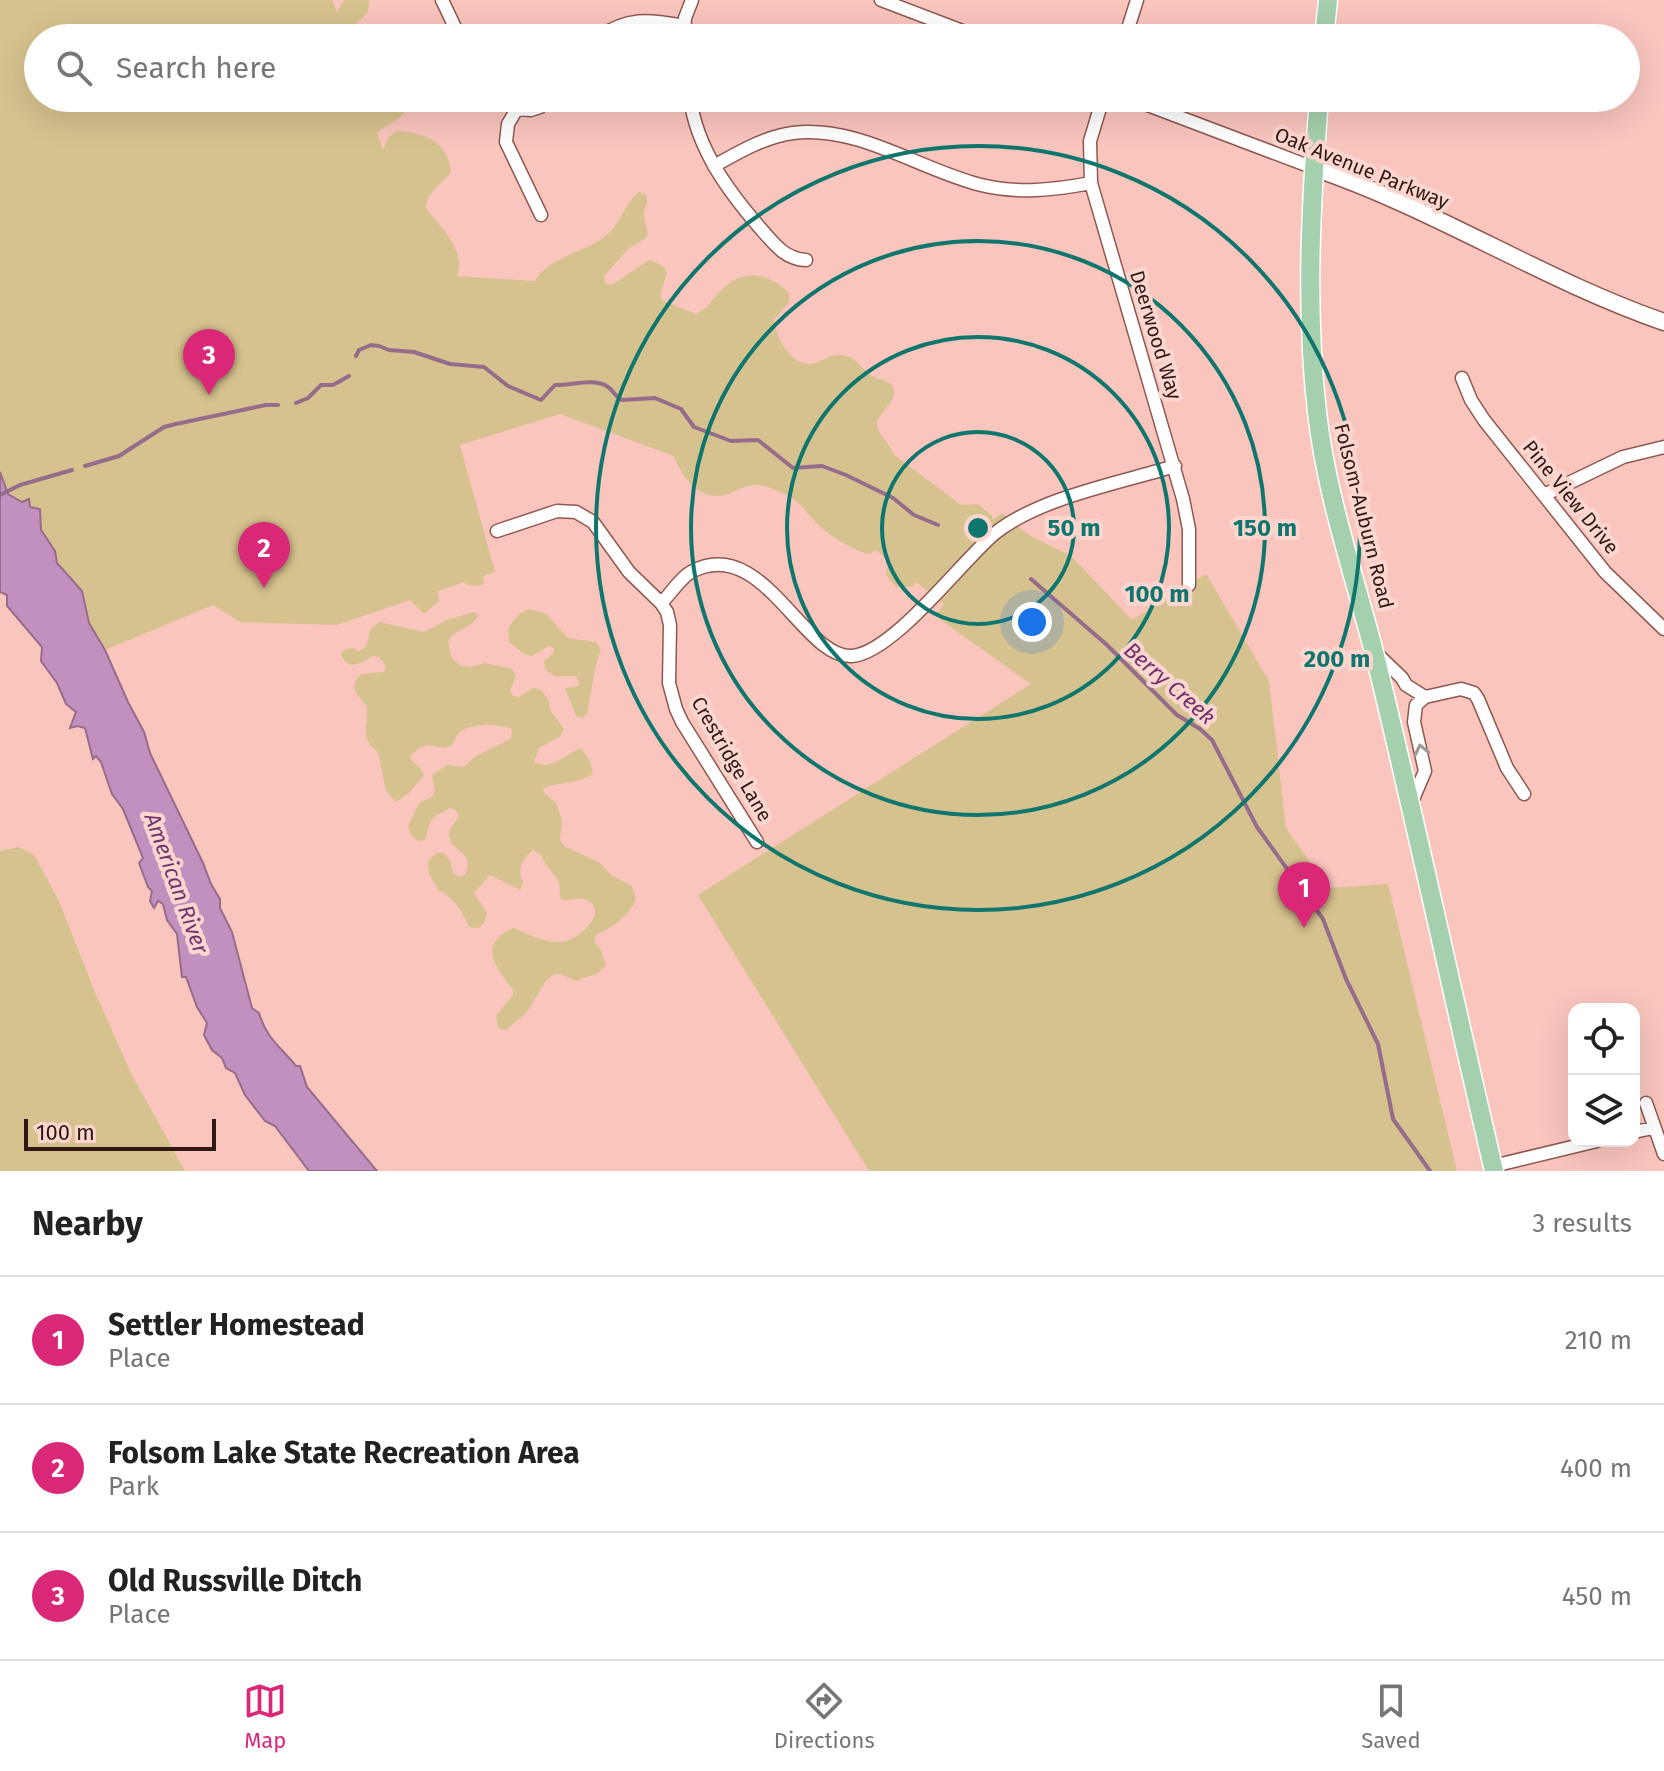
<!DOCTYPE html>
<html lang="en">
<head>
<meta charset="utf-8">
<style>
	:root { --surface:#fff; --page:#f2f2f2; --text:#222; --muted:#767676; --line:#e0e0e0; --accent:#db2777 }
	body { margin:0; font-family:"Fira Sans",sans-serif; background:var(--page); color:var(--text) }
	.controls { position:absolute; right:24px; bottom:24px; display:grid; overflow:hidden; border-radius:16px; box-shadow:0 8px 32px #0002 }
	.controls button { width:72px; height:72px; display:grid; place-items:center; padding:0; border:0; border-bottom:2px solid var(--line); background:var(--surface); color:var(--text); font:40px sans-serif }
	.scale { position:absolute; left:24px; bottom:20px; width:192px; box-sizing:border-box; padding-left:8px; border:4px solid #2f1915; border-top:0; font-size:22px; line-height:28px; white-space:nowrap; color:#2f1915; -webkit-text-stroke:6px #fdd6d0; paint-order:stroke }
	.you { position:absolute; left:1032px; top:622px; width:28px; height:28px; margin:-20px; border:6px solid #fff; border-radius:50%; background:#1a73e8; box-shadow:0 0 0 12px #1a73e833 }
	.badge { display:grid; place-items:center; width:52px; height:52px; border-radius:50%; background:var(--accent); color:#fff; font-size:26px; font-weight:700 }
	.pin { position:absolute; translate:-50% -66px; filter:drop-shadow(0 2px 4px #0008) }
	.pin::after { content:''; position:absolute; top:42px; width:28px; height:24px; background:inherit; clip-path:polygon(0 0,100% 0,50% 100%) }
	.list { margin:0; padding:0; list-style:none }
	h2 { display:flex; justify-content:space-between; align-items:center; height:104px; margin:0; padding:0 32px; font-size:34px }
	h2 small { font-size:26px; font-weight:400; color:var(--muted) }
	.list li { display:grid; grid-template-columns:52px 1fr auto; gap:24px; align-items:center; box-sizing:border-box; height:128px; padding:0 32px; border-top:2px solid var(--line) }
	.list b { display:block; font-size:30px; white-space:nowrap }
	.list p { margin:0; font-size:26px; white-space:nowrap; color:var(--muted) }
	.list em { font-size:26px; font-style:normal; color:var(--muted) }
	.icon { flex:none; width:44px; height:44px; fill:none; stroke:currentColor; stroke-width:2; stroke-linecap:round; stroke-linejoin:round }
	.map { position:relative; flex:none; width:1664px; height:1171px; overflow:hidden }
	.search { position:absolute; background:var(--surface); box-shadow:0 8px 32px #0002; left:24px; right:24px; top:24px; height:88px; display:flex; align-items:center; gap:20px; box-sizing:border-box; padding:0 28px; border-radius:44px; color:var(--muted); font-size:30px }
	.sheet { height:488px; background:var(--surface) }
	nav { display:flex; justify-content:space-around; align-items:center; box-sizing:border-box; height:112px; border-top:2px solid var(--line); background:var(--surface); font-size:22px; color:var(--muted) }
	nav a { display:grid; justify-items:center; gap:4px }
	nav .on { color:var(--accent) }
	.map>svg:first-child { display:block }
</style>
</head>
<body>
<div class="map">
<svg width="1664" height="1171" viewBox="0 0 1664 1171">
	<rect width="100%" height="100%" fill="#f9c5bd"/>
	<path fill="#d6c28e" d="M 0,0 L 332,0 L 337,12 L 344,0 L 369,0 L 368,12 L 346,35 L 347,38 L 38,38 L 38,98 L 412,98 C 407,116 392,123 377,132 L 383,150 L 388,138 L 396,131 C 424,132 448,141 451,172 C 442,184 426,192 426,208 C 440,227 467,251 457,276 L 535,281 C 548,256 588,253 609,233 C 622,221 624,204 639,192 L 646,195 C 649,204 645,205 644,213 C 643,222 649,228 647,237 L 628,249 L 604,276 L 605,283 L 610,285 C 624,279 636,267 650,260 L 664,267 L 667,272 L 660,296 L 663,301 L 696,314 C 711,307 715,294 727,285 C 748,268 772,276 789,293 L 789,302 L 774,320 C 775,336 791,366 811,364 C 821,363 830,354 840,355 C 855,355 859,366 869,374 C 877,381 891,378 894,390 C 896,402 880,412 877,423 C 875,432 891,444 893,454 L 961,505 L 978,504 L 992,516 L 992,520 L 1002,513 L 1029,535 L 1071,556 L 1132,620 L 1206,574 L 1269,681 L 1286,828 L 1328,888 L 1388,884 L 1457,1171 L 869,1171 L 698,895 L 1031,684 L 935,616 L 944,604 L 916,582 L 912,587 L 896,587 L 886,575 L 887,568 L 892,563 L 876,550 L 869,554 C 852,550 835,539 821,527 C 804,513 805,502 780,492 C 773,489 764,485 757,485 C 746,484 737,491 728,494 C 701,503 682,478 674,456 L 560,414 L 460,445 L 495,572 L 483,576 L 484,583 L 480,586 L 467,585 L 464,582 L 438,591 L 439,601 L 424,614 L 410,600 L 336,625 L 240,622 L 213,605 L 105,650 L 89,623 L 87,608 L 77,584 L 57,563 L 55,551 L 40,529 L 42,521 L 26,501 L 22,502 L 8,495 L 0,472 Z
		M 529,609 L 546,614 L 568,638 L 596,642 L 601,650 L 596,664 L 587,714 L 582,718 L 576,716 L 565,688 L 578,686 L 579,681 L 575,676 L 554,676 L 545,669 L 544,661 L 554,653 L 554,648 L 548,646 L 532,656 L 524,654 L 509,642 L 508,628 L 518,615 Z
		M 475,612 L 478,616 C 471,629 455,629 448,641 L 451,657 L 460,666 L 471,667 L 485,663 L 512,669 L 516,675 L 510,691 L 513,696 L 519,697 L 533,688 L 541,690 L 548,699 L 550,710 L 564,729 L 560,736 L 539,748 L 534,762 C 552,772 565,754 581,748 L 590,761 L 593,774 C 577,784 561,781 544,788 L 543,792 L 556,803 L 562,820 L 560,840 L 564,846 L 600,863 L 611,875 L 632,886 L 636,899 C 628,917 613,927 596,935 L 594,942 L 600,948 L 606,965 L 598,973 L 576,981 L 561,974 L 554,974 L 545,982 L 528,1011 L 506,1030 L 498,1028 L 496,1016 L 513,995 L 513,990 C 497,967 475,946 513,928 C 529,934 543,943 561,942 C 577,941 611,912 587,900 C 581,897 569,900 562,900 C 558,893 562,887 557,879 C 551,869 546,867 541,855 L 533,850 C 521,860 517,869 523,883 L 520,890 L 490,875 L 474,893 L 487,913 L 484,923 L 479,928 L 469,927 C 465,915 451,894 438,890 L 429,874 L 428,861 L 436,853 L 444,853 L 450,860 L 453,873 L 459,877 L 465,875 C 477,849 449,854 449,834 C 450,828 455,822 459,816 L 456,810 L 451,808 C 428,819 432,817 425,840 L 418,841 L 412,836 L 408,827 L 419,803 L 432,797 L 435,791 L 432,775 L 447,765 L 464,767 L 476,756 L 511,739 L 512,729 C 499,723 473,723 461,731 C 456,734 455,743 450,746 C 437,753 429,734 410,757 C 413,765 421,766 424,775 L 409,793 L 396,802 L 386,791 L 378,752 C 359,739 368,726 367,706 C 357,695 348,688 361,674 L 384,672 L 386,666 L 379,657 L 373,656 C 360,663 350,672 341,655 L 344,650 L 352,648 L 359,651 C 370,646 367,640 370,630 L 379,622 L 424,632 L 447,620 Z
		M 19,847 L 34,855 L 59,901 L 94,990 L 132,1075 L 185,1171 L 0,1171 L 0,851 Z"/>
	<path fill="#c290be" stroke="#966c8b" stroke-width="2" d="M 0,472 L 8,494 L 22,502 L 29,499 L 30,507 L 40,509 L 41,530 L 55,551 L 57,563 L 82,591 L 89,623 L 105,650 L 128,702 L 144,732 L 150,753 L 203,863 L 211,884 L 220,899 L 220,908 L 232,932 L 252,1008 L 259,1013 C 267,1040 281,1047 296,1066 L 300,1066 L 307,1087 L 377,1171 L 309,1171 L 275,1126 L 265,1121 L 245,1095 L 235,1073 L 226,1068 L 222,1058 L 212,1050 L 204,1035 L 207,1023 L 197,1007 L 186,977 L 182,977 L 177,934 L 167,920 L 163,904 L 158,901 L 154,908 L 150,901 L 152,891 L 148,887 L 139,863 L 143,858 L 123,809 L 112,794 L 101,762 L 96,756 L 93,759 L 85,728 L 77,726 L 70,728 L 76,712 L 66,704 L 57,683 L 41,661 L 42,647 L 7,606 L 7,595 L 0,592 Z"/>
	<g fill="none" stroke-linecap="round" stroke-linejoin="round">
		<path stroke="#966c8b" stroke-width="4" d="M 356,356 L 359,350 L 371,345 L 379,346 L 389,350 L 414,352 L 450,364 L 484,367 L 508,386 L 541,400 L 555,385 C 570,386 595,377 608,387 C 614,391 615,397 622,400 L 655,398 L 681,409 L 694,427 L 731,441 L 758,440 L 793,468 L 822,466 L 846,475 L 893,498 L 914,515 L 938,525
			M 296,403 L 308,398 L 321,385 L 333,385 L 349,376
			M 85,466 L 119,456 L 164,427 L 176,424 L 266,405 L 278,405
			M 0,495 L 20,485 L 72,470
			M 1031,579 L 1107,645 L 1177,715 L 1200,729 L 1212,740 L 1257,827 L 1323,919 L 1346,979 L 1378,1044 L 1393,1119 L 1430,1171"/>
		<defs>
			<path id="street" d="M 442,0 L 460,38
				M 881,0 L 981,38
				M 597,38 C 628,17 648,19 684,26
				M 684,38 L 685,18 L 692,0
				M 1125,38 L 1137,0
				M 690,98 C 697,149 728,191 761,229 C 774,244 785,259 806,260
				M 1103,98 L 1090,141 L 1091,183 L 1183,499 L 1189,529 L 1189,585
				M 1129,98 L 1314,168
				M 517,109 L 508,124 L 506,142 L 541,215
				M 517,109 L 531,110 L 540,107 L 544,98
				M 714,166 C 739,152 764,137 793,133 C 859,125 920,170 981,185 C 1018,194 1054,190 1091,183
				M 1462,378 L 1471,400 L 1484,420 L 1605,572 L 1664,629
				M 1544,495 L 1623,457 L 1664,447
				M 497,531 L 557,511 L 576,512 L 593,522 L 629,572 L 661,603
				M 1375,652 L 1402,678 L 1406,685 L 1425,697
				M 1411,804 L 1425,771 L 1414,722 L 1416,705 L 1425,697 L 1461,689 L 1474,693 L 1478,699 L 1507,768 L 1524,794
				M 757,842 L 682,722 L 676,709 L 669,683 L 670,625 L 667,612 L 661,603 C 671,594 679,579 691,572 C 762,533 803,659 852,656 C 893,653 961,562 994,534 C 1038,498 1119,483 1175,466
				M 1646,1103 L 1664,1154
				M 1634,1132 L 1653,1128
				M 1493,1166 L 1597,1141"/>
			<path id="secondary" d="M 1314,168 C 1435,209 1543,280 1664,322"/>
			<path id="primary" d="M 1324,38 L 1328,0
				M 1319,98 C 1311,202 1305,307 1317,412 C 1327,502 1359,588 1380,676 C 1420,841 1455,1006 1494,1171"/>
		</defs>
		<use href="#street" stroke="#8f5850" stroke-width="15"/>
		<use href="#secondary" stroke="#8f5850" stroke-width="19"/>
		<use href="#primary" stroke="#fff" stroke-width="21"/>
		<use href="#street" stroke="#fff" stroke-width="12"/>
		<use href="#secondary" stroke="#fff" stroke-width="16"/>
		<use href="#primary" stroke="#a5d0ad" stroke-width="18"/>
	</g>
	<defs><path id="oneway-chevron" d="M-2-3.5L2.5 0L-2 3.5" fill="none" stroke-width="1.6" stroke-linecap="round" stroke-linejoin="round" transform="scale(2)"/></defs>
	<use stroke="#a19896" href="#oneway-chevron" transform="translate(1421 750) rotate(-102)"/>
	<g fill="none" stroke="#0f766e" stroke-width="4">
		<circle cx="978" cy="528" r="96"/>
		<circle cx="978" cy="528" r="191"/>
		<circle cx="978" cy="528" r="287"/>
		<circle cx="978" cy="528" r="382"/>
	</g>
	<g text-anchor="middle" stroke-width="8" stroke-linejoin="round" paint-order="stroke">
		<g font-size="20" fill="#2f1915" stroke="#fdd6d0">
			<text transform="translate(1362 168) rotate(22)" y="7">Oak Avenue Parkway</text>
			<text transform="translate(1156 335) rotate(73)" y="7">Deerwood Way</text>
			<text transform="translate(1571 497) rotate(51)" y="7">Pine View Drive</text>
			<text transform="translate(1364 516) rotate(76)" y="7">Folsom-Auburn Road</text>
			<text transform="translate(732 759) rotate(60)" y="7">Crestridge Lane</text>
		</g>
		<g font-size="22" font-style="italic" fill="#6f326d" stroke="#fdd6d0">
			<text transform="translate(1170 683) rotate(41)" y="8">Berry Creek</text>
			<text transform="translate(177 883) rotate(70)" y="8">American River</text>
		</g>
	</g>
	<circle cx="978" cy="528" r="12" fill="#0f766e" stroke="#fdd6d0" stroke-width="4"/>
	<g font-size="24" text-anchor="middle" font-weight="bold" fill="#0f766e" stroke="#fdd6d0" stroke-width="8" stroke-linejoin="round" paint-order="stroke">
		<text x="1074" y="536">50 m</text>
		<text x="1265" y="536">150 m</text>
		<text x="1157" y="602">100 m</text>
		<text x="1337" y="667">200 m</text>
	</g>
</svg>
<div class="controls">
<button><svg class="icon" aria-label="locate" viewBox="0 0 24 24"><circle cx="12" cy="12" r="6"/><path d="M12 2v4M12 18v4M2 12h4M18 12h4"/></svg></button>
<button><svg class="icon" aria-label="layers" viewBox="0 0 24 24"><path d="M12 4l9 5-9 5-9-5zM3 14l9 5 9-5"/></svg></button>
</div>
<div class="scale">100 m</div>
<div class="you"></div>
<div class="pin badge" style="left:1304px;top:928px">1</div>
<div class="pin badge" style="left:264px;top:588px">2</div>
<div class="pin badge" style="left:209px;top:395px">3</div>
<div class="search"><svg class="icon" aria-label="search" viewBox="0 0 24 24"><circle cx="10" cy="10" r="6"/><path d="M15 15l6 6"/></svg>Search here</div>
</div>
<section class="sheet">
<h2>Nearby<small>3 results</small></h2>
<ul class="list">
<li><span class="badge">1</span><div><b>Settler Homestead</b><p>Place</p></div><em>210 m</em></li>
<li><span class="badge">2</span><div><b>Folsom Lake State Recreation Area</b><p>Park</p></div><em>400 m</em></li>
<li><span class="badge">3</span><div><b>Old Russville Ditch</b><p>Place</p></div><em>450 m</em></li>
</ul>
</section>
<nav>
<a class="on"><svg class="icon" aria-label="map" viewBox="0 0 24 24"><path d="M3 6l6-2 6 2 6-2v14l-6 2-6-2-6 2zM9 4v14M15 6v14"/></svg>Map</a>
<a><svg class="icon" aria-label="directions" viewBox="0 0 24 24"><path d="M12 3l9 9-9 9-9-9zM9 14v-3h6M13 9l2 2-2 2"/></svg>Directions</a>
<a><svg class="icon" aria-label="saved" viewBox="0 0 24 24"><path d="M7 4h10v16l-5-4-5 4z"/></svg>Saved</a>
</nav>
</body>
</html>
